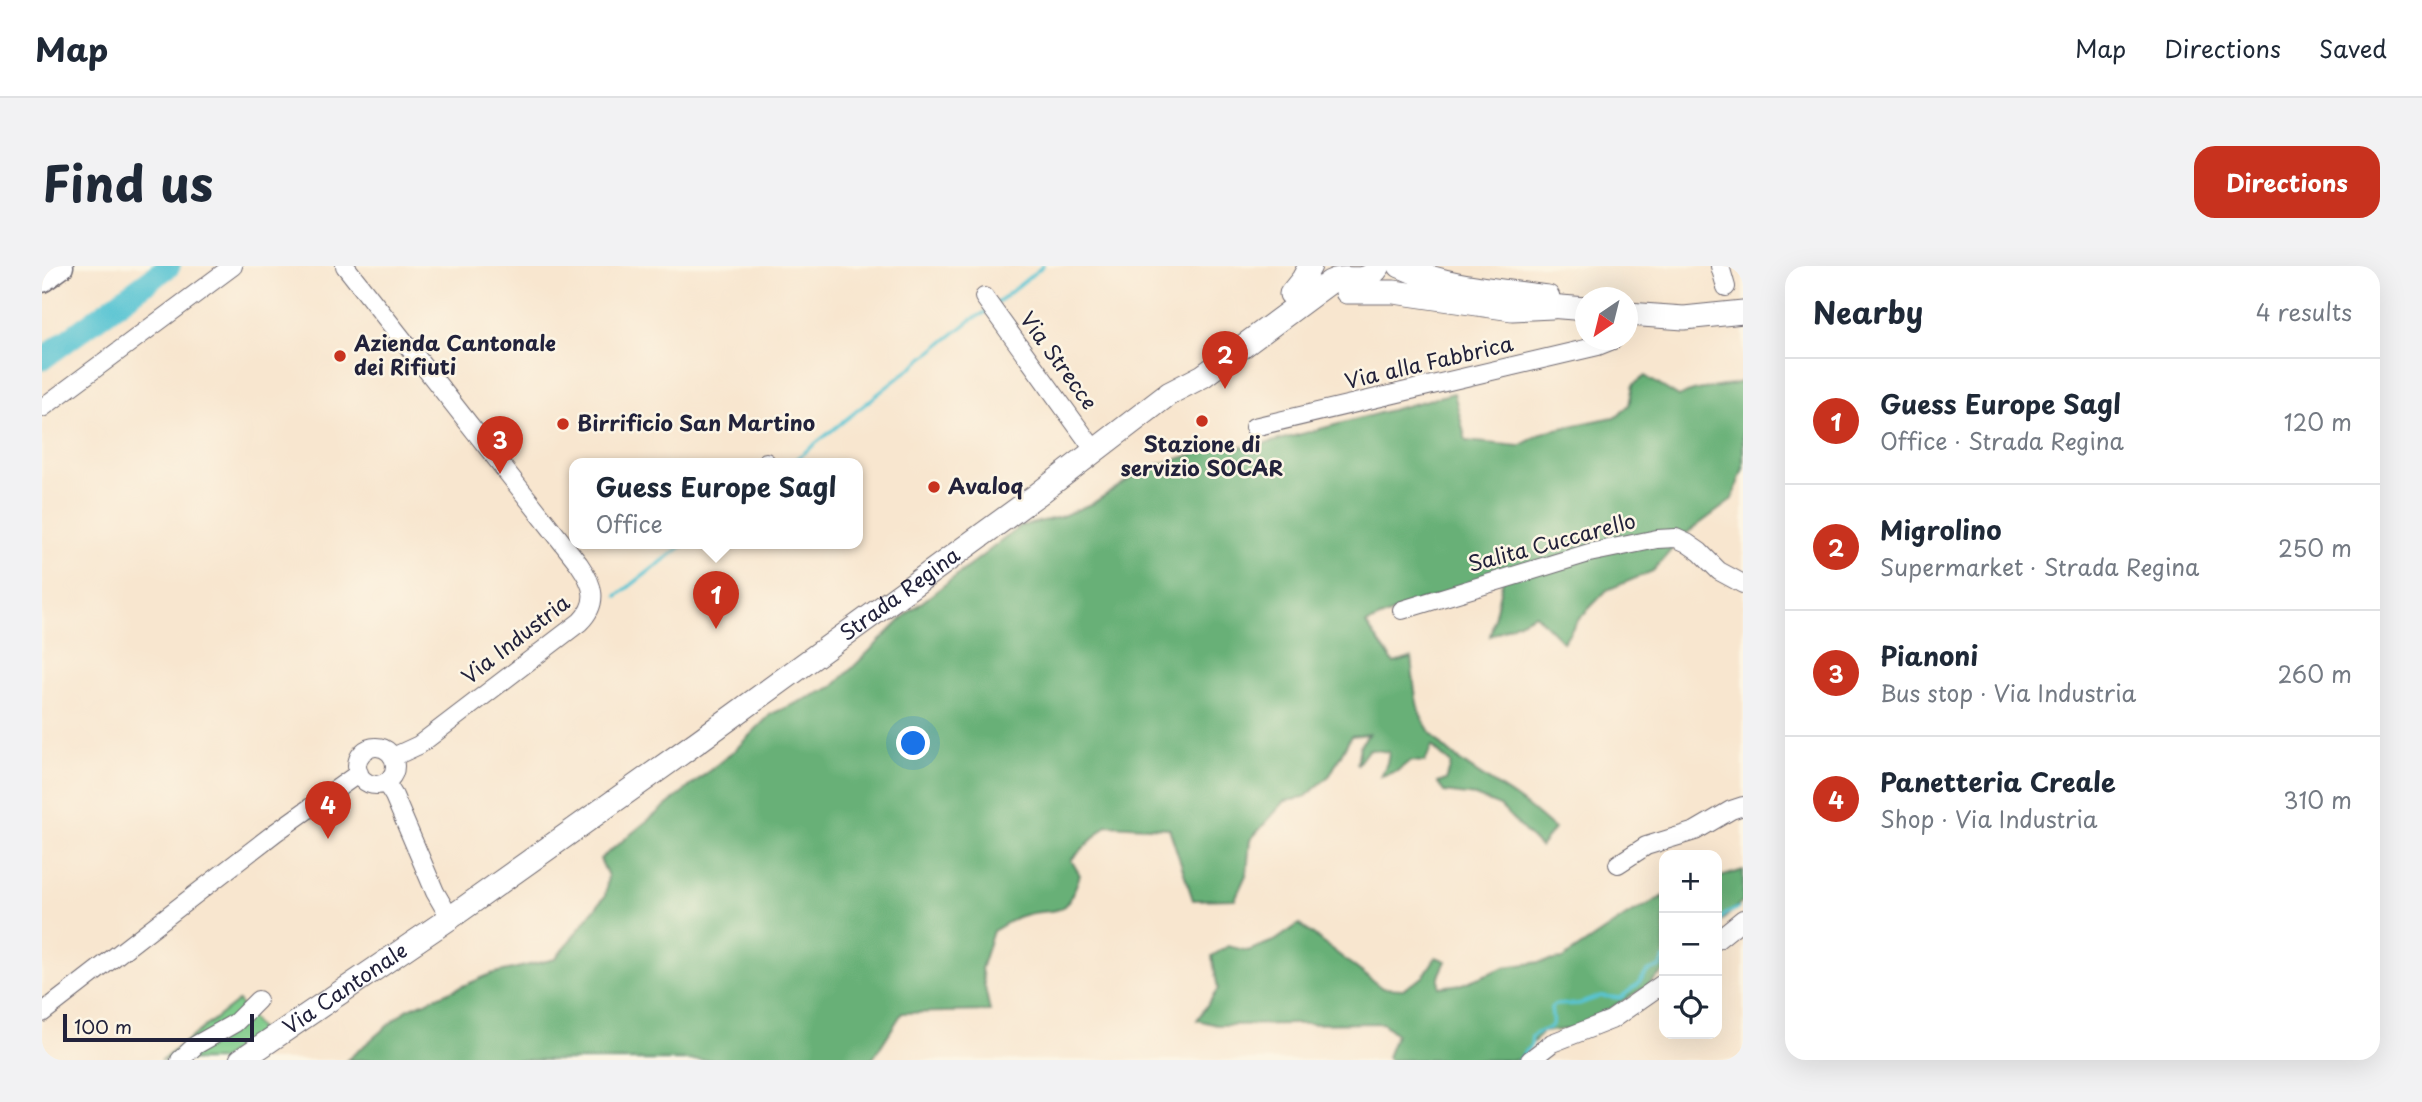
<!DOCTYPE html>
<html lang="en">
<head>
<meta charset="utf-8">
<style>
	:root { --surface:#fff; --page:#f2f2f3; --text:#1f2937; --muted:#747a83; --line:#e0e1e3; --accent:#c8321e }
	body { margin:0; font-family:"Playpen Sans",sans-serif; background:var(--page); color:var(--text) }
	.controls { position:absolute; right:21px; bottom:21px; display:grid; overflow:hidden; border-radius:14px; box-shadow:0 7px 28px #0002 }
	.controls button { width:63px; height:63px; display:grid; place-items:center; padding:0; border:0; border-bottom:2px solid var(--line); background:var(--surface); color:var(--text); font:35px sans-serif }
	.compass { position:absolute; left:1533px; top:21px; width:63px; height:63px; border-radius:50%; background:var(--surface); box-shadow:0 7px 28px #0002; rotate:215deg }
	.scale { position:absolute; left:21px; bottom:18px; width:191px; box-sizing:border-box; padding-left:7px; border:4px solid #22223b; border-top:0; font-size:19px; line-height:24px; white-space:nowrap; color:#22223b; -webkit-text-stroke:5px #fcf5e5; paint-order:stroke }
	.you { position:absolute; left:872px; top:478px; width:24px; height:24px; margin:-18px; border:5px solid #fff; border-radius:50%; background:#1a73e8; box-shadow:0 0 0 10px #1a73e833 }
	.badge { display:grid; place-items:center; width:46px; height:46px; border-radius:50%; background:var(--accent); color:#fff; font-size:23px; font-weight:700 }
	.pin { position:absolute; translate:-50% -58px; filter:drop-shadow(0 2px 4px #0008) }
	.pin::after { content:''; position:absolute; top:37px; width:24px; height:21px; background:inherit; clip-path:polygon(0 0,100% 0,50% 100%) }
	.popup { position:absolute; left:527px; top:192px; width:294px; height:91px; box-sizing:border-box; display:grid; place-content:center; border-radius:14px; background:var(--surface); filter:drop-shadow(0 2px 5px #0005); font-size:23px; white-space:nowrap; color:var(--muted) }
	.popup b { font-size:26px; color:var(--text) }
	.popup::after { content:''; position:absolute; left:50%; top:100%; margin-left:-14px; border:14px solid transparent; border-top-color:var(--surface) }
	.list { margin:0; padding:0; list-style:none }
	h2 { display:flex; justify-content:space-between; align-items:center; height:91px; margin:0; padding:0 28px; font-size:30px }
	h2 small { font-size:23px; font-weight:400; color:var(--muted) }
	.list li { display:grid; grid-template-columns:46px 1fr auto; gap:21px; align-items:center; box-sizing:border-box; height:126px; padding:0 28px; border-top:2px solid var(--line) }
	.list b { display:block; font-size:26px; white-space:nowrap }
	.list p { margin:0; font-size:23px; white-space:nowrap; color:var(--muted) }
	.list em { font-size:23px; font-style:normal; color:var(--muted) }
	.icon { flex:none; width:38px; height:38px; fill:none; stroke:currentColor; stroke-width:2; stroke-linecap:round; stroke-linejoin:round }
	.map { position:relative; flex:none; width:1701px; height:794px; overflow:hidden; border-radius:21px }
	header { display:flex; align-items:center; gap:42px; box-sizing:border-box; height:98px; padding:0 35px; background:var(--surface); border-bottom:2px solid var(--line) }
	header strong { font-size:33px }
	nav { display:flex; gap:38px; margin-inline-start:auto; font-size:24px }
	.intro { display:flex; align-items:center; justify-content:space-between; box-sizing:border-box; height:168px; padding:0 42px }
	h1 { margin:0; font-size:49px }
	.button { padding:18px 32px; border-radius:21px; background:var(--accent); color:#fff; font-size:24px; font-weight:700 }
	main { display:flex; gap:42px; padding:0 42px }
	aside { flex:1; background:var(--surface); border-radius:21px; box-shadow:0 7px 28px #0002 }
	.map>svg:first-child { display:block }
</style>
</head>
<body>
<header>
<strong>Map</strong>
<nav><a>Map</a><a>Directions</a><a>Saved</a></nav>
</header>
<div class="intro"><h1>Find us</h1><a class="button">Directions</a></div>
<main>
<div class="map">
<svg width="1701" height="794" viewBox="0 0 1701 794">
	<rect width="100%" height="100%" fill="#fcf5e5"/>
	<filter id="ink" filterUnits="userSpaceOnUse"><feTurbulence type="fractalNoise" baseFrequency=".0143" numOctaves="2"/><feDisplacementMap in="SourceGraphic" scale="14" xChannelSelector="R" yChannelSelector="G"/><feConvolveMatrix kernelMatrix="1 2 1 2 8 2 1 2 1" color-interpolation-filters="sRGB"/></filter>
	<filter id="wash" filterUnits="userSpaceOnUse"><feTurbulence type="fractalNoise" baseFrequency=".00686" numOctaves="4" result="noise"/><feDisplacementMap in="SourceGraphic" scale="28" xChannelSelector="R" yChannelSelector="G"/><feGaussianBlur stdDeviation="1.57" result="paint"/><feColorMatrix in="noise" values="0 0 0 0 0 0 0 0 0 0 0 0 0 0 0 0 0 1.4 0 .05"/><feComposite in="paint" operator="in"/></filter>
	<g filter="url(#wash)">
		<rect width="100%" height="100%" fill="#f8e6cf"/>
		<path fill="#80cc8b" stroke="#517763" stroke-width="2" d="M 196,735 L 219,765 L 179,794 L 120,794 Z"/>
		<path fill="#68b077" stroke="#456959" stroke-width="2" d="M 1603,110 L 1637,131 C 1657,119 1680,124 1701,115 L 1701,202 L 1690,234 L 1641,270 L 1611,305 L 1565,324 L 1537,353 L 1521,376 L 1493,348 L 1448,370 L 1461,313 L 1378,335 L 1324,358 L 1352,397 L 1369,392 C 1372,412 1372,438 1382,456 C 1399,489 1444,511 1474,532 C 1487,541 1499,552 1512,563 L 1498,581 L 1458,540 L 1433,530 L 1402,526 L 1396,517 L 1404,514 L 1409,498 L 1390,480 L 1383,496 L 1368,495 L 1355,505 L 1339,510 L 1345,497 L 1347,486 L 1327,483 L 1315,499 L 1318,479 L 1327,468 L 1309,470 L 1288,509 L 1262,532 L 1243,535 L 1208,574 L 1205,607 L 1193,633 L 1151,634 L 1127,562 L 1065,559 L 1029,594 L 1038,609 C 1020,661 1013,637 976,651 C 967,655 959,661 951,665 L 939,703 L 948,745 L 860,747 L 830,794 L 305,794 L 364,744 L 449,708 L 513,693 L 563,630 L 566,610 L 558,593 L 693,484 L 729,448 L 791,421 L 866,347 L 979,260 L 1018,251 L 1051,237 L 1103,203 L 1149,189 L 1170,176 L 1201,181 L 1226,177 L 1412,127 L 1424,175 L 1477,180 L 1505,165 L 1576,150 L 1587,139 L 1591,119 Z
			M 1701,604 L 1701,635 L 1675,659 L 1675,612 Z
			M 1622,630 L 1622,705 L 1605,720 L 1536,762 L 1500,766 L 1476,794 L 1347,794 L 1345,791 L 1354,768 L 1341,757 L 1175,759 L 1155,754 L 1176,723 L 1170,690 L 1186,680 L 1206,685 L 1234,674 L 1257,658 L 1340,722 L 1361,723 L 1381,711 L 1394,691 L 1404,695 L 1397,710 L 1397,721 L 1420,718 L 1463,701 L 1520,693 L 1584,650 Z"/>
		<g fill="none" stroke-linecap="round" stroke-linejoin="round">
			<path stroke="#59c4d3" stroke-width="3.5" d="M 954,38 L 1001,0
				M 749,197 L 929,54 L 944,46
				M 575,330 L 644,277
				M 1675,656 L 1684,648 L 1696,642
				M 1477,794 L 1489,779 L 1490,770 C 1509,757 1513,769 1509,742 L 1512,739 L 1537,738 L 1559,730 L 1578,732 L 1595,719 L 1605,706 L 1618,701 L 1622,693"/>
			<path stroke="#59c4d3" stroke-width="23" d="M 0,93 L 127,0"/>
		</g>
	</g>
	<g filter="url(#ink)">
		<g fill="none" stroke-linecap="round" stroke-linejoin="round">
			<defs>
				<path id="minor" d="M 303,0 L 537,298 C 551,318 558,336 538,356 L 377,479 L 351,491
					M 1678,0 L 1684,21
					M 942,31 L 1053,185
					M 0,142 L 191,0
					M 1212,161 L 1556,80 L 1571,74
					M 724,196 L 724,197
					M 1360,344 L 1547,287 L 1615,273 L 1634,272 L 1645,277 L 1658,286 L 1677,305 L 1701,318
					M315 500a19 19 0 1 1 38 0a19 19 0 1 1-38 0Z
					M 344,517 L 352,530 L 393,626 L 408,652
					M 1576,598 L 1604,580 L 1653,565 L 1689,544 L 1701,540
					M 1675,674 L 1701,653
					M 0,747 L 234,566 L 317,507
					M 138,794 L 154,779 L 193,757 L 216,734
					M 1488,794 L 1510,777 L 1569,754 L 1622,717"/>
				<g id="major">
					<path d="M 1358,0 C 1403,21 1458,24 1506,31"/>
					<path d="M 1305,26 L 1352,26 L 1470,43 L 1510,41"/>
					<path d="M 1249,28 L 1261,13 L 1268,0"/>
					<path d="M 1494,39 L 1544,43"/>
					<path d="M 1586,48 L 1642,52 L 1701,46"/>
					<path id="s1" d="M 199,794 L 408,652 L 658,474 L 995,229 L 1128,127 L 1161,110 L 1288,16 C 1307,6 1322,23 1337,0"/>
				</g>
				<path id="highway" d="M 0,13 L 18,0"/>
			</defs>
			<use href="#minor" stroke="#6d676f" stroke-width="20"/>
			<use href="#major" stroke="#6d676f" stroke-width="25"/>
			<use href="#highway" stroke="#6d676f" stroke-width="29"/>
			<use href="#minor" stroke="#fff" stroke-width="18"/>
			<use href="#major" stroke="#fff" stroke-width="23"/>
			<use href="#highway" stroke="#fff" stroke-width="26"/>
		</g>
	</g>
	<g fill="#c8321e" stroke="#fcf5e5" stroke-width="2.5">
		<circle cx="298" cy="90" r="7"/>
		<circle cx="1160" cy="155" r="7"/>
		<circle cx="521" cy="158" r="7"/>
		<circle cx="892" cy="221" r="7"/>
	</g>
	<g text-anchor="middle" stroke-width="5" stroke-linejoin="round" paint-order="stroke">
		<g font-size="21" font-weight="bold" fill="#22223b" stroke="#fcf5e5" text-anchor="start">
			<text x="312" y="85">Azienda Cantonale<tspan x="312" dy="24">dei Rifiuti</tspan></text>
			<text x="535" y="165">Birrificio San Martino</text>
			<text x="1160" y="186" text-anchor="middle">Stazione di<tspan x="1160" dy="24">servizio SOCAR</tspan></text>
			<text x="906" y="228">Avaloq</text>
		</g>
		<g font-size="21" fill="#22223b" stroke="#fcf5e5">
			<text transform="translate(1016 95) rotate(54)" y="7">Via Strecce</text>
			<text transform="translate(1387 97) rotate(-13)" y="7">Via alla Fabbrica</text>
			<text transform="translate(1510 277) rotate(-15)" y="7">Salita Cuccarello</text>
			<text dy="7" stroke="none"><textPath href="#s1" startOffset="807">Strada Regina</textPath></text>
			<text transform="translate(474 374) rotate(-38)" y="7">Via Industria</text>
			<text dy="7" stroke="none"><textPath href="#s1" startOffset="126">Via Cantonale</textPath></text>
		</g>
	</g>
</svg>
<div class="controls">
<button>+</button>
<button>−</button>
<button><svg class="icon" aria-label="locate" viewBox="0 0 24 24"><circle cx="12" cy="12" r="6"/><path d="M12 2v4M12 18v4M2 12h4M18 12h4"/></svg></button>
</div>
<svg class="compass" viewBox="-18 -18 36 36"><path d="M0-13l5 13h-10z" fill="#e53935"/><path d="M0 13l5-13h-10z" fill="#747a83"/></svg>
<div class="scale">100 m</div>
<div class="you"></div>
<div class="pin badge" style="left:674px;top:363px">1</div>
<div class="popup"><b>Guess Europe Sagl</b>Office</div>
<div class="pin badge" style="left:1183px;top:123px">2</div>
<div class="pin badge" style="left:458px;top:208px">3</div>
<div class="pin badge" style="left:286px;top:573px">4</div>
</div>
<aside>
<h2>Nearby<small>4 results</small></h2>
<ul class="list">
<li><span class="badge">1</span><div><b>Guess Europe Sagl</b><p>Office · Strada Regina</p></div><em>120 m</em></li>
<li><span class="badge">2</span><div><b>Migrolino</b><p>Supermarket · Strada Regina</p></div><em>250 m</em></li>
<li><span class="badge">3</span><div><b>Pianoni</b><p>Bus stop · Via Industria</p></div><em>260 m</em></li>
<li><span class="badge">4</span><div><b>Panetteria Creale</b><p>Shop · Via Industria</p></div><em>310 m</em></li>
</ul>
</aside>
</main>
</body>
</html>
